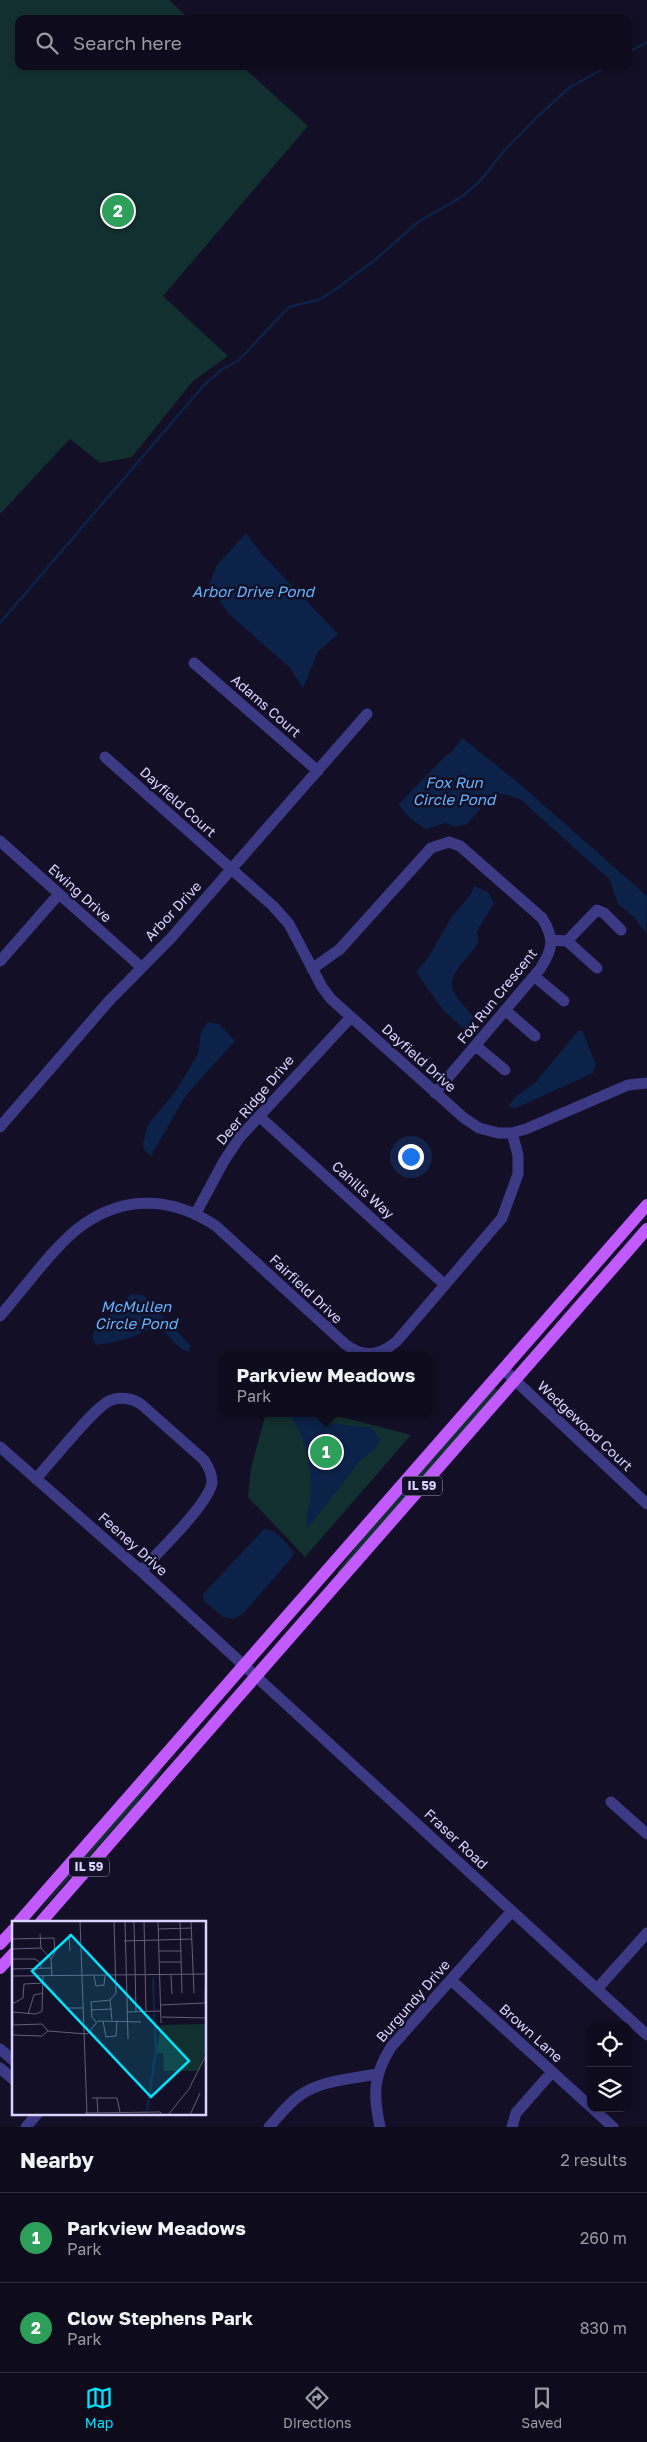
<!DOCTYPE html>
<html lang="en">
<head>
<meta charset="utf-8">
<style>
	:root { --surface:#0e0b1c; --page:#171425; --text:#f1f3f6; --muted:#9b9ba3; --line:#2e2b3b; --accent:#00e5ff }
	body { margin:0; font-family:"Golos Text",sans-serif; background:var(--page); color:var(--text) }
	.controls { position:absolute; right:15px; bottom:15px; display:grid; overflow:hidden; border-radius:10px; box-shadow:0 2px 8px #0003 }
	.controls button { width:45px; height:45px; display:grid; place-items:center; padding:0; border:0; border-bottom:1px solid var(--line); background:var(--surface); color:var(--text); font:25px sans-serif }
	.you { position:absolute; left:410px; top:1156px; width:18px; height:18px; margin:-12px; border:4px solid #fff; border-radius:50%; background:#1a73e8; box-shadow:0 0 0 8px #1a73e833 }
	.badge { display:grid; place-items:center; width:32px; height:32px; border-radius:50%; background:var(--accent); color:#fff; font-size:16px; font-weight:700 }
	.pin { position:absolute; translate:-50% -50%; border:2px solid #fff; box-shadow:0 1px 5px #0006 }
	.popup { position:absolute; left:220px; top:1352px; width:212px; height:65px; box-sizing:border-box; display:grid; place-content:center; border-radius:10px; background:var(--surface); filter:drop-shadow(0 1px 4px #0005); font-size:16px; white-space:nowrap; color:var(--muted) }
	.popup b { font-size:19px; color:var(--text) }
	.popup::after { content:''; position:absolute; left:50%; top:100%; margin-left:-10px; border:10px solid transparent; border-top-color:var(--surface) }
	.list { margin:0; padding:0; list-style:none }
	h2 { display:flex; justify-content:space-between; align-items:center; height:65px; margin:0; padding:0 20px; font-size:21px }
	h2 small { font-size:16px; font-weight:400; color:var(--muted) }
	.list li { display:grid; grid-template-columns:32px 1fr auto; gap:15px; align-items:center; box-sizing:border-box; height:90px; padding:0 20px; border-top:1px solid var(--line) }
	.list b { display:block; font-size:19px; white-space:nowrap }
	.list p { margin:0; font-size:16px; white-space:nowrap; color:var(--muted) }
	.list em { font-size:16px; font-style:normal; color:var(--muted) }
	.icon { flex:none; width:28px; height:28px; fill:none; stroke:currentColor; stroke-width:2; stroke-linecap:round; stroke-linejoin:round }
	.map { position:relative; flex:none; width:647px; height:2127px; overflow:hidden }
	.search { position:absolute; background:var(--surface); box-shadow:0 2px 8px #0003; left:15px; right:15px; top:15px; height:55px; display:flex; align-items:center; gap:12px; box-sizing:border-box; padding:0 18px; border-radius:10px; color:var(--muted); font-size:19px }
	.sheet { height:245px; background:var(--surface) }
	nav { display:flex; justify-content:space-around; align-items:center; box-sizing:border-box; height:70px; border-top:1px solid var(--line); background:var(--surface); font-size:14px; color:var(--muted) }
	nav a { display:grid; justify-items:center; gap:2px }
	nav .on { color:var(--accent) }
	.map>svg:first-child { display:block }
</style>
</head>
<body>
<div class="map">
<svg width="647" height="2127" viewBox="0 0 647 2127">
	<rect width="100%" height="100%" fill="#130f26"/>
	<path fill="#12302f" d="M 0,0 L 169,0 L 189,19 L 19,19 L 19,66 L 242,66 L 308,126 L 163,296 L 228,356 L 192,382 L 132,457 L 100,463 L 70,439 L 0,514 Z
		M 494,1387 L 498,1391 L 339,1574 L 337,1572 L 365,1535 Z
		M 266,1413 L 327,1413 L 411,1435 L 305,1557 L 248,1497 L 251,1468 Z
		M 160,1769 L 162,1771 L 134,1806 L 32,1920 L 60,1885 Z"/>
	<path fill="#0c2248" d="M 246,533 L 260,552 L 338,634 L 318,652 L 303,688 L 290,668 L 229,614 L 209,585 L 217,565 Z
		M 462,738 L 515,780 L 647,896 L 646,934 L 636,919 L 618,904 L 610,880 L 520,799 L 503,794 L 491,797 L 467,824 L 455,827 L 445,823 L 427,829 C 415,823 405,816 399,804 L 445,756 L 452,752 Z
		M 474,886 L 488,892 L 494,903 L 477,931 L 478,943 C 470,958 443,976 455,994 C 460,1003 469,1010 475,1019 L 470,1028 L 464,1029 L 443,1010 L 416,972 L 428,958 L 451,918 L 471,894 Z
		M 208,1022 L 219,1024 L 235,1041 L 186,1095 L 151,1156 L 145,1151 L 143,1145 L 147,1126 L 175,1092 L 198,1054 L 201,1032 Z
		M 582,1030 L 596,1065 L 593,1073 L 516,1108 L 508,1107 L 515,1097 L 535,1083 L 578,1031 Z
		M 131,1294 L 143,1295 L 191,1346 L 188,1352 C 174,1347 168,1330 154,1326 C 135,1338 117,1342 96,1345 L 92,1339 L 95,1329 Z
		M 288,1413 L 315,1413 L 328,1423 L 372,1428 L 380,1440 L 374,1450 L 360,1461 L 308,1528 C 304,1518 310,1509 310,1498 C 312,1467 307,1438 288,1413 Z
		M 264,1529 C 275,1529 286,1542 293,1551 L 293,1556 L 243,1614 L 233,1619 L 223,1617 L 204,1601 L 203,1594 Z"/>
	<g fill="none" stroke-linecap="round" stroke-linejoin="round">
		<path stroke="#0c2248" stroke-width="2.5" d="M 628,52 L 647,42
			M 0,623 L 204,385 L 221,370 L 238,361 L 289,307 L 318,300 L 332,292 L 376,259 L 418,222 L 463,196 L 481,180 L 502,153 L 535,119 L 570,87 L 609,66"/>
		<path stroke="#3d3a85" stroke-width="11" d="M 194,663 L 318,771
			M 105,757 L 273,906 L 289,924 L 322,987 L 331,999 L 464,1118 L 479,1128 L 498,1133 L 512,1133 L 526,1129 L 628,1085 L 647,1083
			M 0,841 L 141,967
			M 551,940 L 567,941 L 597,910 L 604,913 L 621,930
			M 567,941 L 597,968
			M 0,961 L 59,894
			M 312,969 L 340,949 L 431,848 L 449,842 L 460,846 L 542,918 C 555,939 553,949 540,969 L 435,1093
			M 534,976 L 564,1001
			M 505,1010 L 535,1036
			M 476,1046 L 505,1070
			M 260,1117 L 445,1285
			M 0,1127 L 108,1002 L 171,938 L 367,714
			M 196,1213 L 224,1161 L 240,1137 L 351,1017
			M 0,1316 C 23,1290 57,1242 84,1224 C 127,1194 174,1198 216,1226 L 345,1344 C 363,1358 380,1356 397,1341 L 502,1218 L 518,1174 L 518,1155 L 512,1133
			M 503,1369 L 647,1504
			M 0,1447 L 141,1571 L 647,2035
			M 36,1479 C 50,1463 93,1409 109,1401 C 119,1396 133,1398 142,1405 L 204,1460 C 208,1466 212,1474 212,1482 C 210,1503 157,1553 141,1571
			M 611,1802 L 647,1834
			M 451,1980 L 591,2107
			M 597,1989 L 647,1933
			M 0,2049 L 14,2061
			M 0,2068 L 14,2080
			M 592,2108 L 613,2127
			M 26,2127 L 38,2113
			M 269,2127 C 279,2116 288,2104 299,2096 C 321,2080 351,2079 377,2074
			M 380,2127 C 373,2094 373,2076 391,2047 L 512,1911
			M 512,2127 L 516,2113 L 552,2072"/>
		<path stroke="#c25bff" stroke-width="12" d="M 19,1922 L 647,1205
			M 41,1922 L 647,1229
			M 0,1944 L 14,1929
			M 0,1968 L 14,1953"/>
	</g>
	<g text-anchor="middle" stroke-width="5" stroke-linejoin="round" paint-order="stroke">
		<g fill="#130f26" stroke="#9e99be" stroke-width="1">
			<rect x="402" y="1476.5" width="40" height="19" rx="4"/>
			<rect x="69" y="1857.5" width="40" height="19" rx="4"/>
		</g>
		<g font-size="12" font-weight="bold" fill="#d9d4ff">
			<text x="422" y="1490">IL 59</text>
			<text x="89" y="1871">IL 59</text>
		</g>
		<g font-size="14" fill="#d9d4ff" stroke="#130f26">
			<text transform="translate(266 706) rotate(41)" y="5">Adams Court</text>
			<text transform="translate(178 802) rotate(42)" y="5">Dayfield Court</text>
			<text transform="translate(80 893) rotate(42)" y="5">Ewing Drive</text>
			<text transform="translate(173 911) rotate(-47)" y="5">Arbor Drive</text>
			<text transform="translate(497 996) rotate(-51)" y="5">Fox Run Crescent</text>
			<text transform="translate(419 1058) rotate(42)" y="5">Dayfield Drive</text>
			<text transform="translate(255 1100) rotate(-50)" y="5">Deer Ridge Drive</text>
			<text transform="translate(363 1190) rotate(42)" y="5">Cahills Way</text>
			<text transform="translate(306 1289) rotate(43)" y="5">Fairfield Drive</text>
			<text transform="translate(585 1426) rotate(43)" y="5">Wedgewood Court</text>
			<text transform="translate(133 1544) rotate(42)" y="5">Feeney Drive</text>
			<text transform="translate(456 1839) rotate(43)" y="5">Fraser Road</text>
			<text transform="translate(413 2001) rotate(-49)" y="5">Burgundy Drive</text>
			<text transform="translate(531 2033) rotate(42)" y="5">Brown Lane</text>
		</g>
		<g font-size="15" font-style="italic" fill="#62b6ff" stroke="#130f26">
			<text x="253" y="597">Arbor Drive Pond</text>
			<text x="454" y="788">Fox Run<tspan x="454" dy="17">Circle Pond</tspan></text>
			<text x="136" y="1312">McMullen<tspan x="136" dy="17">Circle Pond</tspan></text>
		</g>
	</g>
	<g transform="translate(12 1921)">
		<rect width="194" height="194" fill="#130f26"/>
		<path d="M 194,103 L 194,129 L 186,150 L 152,150 L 151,132 L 144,132 L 149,104 Z" fill="#12302f"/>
		<path fill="none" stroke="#0c2248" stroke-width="2.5" d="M 141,56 L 142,89M 135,190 L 144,129 L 142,92"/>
		<path fill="none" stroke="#625e7d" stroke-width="1" d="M 68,0 L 75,194M 113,0 L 116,118M 122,0 L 124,90M 132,0 L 134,90M 146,0 L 149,102M 168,0 L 170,72M 179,0 L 182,72M 146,8 L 180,7M 28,13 L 29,27 L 39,38 L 40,55M 57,13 L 58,30M 0,18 L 42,17 L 43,32 L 39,38M 112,20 L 180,18M 0,28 L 29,27M 147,30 L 169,30M 0,38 L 23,38 L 29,42 L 29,48M 148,41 L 169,41M 0,48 L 40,47M 159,54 L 160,73M 0,55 L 194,53M 82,55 L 84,65 L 92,64 L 93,55M 98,79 L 100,99M 193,82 L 194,23M 149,84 L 193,82M 53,87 L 71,87M 79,89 L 100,88M 0,91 L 24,93 L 30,90 L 31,55M 115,91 L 149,90M 16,93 L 22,74 L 31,72M 150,96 L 194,97M 91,100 L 94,116 L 104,115 L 105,100M 84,101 L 80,96 L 79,81 L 98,79 L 104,72 L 102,0M 1,104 L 0,83 L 11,77 L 12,63 L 31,62M 1,104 L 30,103 L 36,110M 36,110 L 75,113 L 86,100 L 129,101M 0,114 L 30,115 L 36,110M 80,177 L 105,177 L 108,191M 85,177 L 86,192M 73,192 L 148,191 L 151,194M 156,194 L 177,168 L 194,134M 178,194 L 188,172"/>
		<path fill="#00e5ff" fill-opacity="0.15" stroke="#00e5ff" stroke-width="2.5" d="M 59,14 L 177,140 L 139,176 L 20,50 Z"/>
		<rect width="194" height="194" fill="none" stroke="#d9d4ff" stroke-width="2.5"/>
	</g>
</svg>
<div class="controls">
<button><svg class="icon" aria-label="locate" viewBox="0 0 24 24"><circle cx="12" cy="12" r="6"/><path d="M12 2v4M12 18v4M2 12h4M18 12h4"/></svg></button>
<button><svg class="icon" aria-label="layers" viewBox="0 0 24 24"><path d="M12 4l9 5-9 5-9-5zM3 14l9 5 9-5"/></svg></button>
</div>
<div class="you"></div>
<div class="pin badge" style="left:326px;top:1452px;background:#2e9e5b">1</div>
<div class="popup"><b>Parkview Meadows</b>Park</div>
<div class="pin badge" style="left:118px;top:211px;background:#2e9e5b">2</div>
<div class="search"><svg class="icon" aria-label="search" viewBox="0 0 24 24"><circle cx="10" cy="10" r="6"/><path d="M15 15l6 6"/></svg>Search here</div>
</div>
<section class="sheet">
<h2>Nearby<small>2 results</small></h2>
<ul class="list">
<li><span class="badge" style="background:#2e9e5b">1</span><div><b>Parkview Meadows</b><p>Park</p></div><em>260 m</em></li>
<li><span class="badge" style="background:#2e9e5b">2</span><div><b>Clow Stephens Park</b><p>Park</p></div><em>830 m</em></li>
</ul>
</section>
<nav>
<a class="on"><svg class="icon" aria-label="map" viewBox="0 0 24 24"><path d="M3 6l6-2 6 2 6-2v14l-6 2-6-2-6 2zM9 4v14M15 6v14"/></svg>Map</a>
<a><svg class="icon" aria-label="directions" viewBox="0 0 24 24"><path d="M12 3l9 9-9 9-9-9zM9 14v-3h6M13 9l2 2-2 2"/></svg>Directions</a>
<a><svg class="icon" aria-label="saved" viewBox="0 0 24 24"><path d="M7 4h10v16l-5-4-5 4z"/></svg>Saved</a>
</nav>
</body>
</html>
